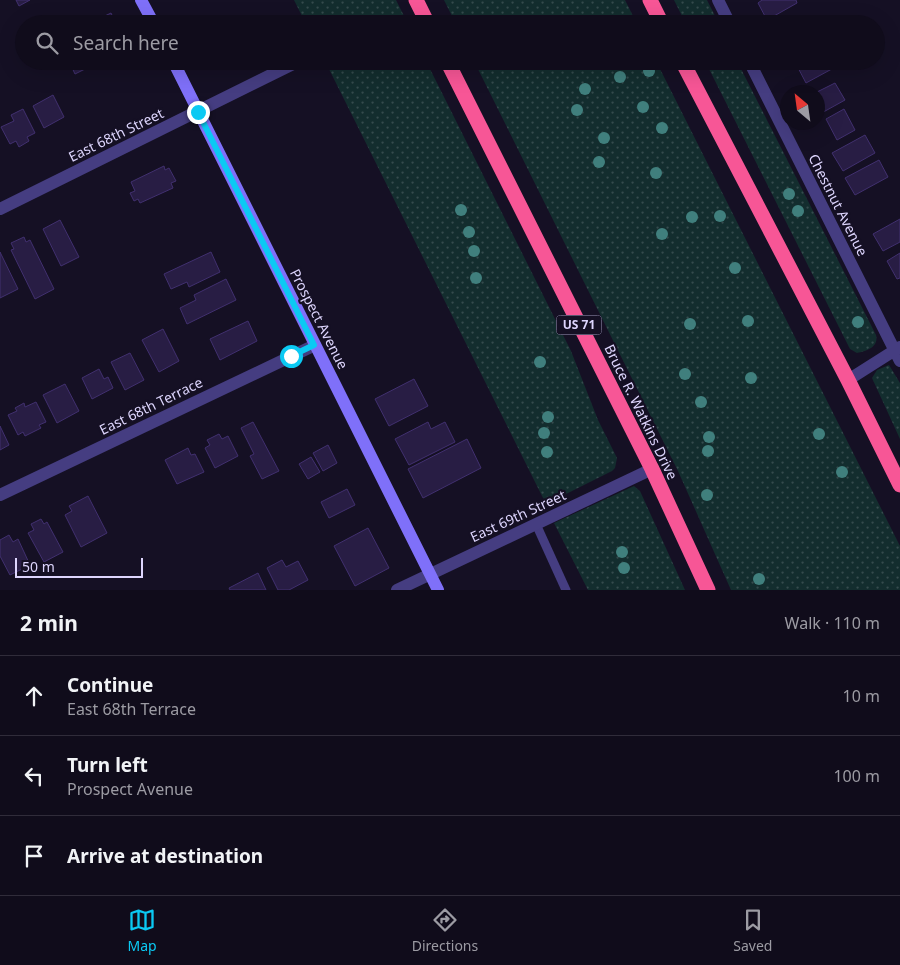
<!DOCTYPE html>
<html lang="en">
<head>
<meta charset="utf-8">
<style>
	:root { --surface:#100c1b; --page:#1e1a28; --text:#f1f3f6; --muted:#9c9ba3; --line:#302c3a; --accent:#0bc9f3 }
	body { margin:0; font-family:"Noto Sans",sans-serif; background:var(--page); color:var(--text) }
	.compass { position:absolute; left:780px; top:85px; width:45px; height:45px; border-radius:50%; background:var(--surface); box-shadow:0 5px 20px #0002; rotate:331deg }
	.scale { position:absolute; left:15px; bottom:12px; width:128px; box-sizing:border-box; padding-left:5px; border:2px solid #ddd5fd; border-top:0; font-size:14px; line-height:18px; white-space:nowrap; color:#ddd5fd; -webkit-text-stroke:4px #151024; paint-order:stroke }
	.stop { position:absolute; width:15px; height:15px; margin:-11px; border:4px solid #0bc9f3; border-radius:50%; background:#fff }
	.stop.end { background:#0bc9f3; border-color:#fff; box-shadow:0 1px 5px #0008 }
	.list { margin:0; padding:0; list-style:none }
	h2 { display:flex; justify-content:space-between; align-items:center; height:65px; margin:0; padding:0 20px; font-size:21px }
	h2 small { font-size:16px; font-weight:400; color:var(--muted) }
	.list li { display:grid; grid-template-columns:32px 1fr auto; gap:15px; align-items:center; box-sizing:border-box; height:80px; padding:0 20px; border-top:1px solid var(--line) }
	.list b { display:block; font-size:19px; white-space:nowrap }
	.list p { margin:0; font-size:16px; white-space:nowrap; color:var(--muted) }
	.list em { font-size:16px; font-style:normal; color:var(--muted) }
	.icon { flex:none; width:28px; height:28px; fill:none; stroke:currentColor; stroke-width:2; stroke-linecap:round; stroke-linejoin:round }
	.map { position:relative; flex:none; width:900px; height:590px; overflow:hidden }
	.search { position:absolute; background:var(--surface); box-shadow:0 5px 20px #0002; left:15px; right:15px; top:15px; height:55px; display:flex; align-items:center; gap:12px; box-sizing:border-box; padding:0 18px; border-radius:28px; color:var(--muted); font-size:19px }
	.sheet { height:305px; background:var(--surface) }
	nav { display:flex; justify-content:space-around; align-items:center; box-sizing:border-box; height:70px; border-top:1px solid var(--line); background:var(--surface); font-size:14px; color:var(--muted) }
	nav a { display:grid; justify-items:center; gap:2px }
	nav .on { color:var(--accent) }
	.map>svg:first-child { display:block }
</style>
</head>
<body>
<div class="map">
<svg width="900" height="590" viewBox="0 0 900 590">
	<defs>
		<pattern id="grass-dots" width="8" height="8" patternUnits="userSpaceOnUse" patternTransform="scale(1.25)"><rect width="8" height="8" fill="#132d2e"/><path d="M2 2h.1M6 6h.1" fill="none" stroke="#354b4d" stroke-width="1.8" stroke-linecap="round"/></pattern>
	</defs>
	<rect width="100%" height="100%" fill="#151024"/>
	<path fill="url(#grass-dots)" d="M 294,0 L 396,0 L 408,24 L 306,24 Z
		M 444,0 L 625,0 L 637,24 L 456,24 Z
		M 674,0 L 707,0 L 719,24 L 686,24 Z
		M 325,61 L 426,61 L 571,351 L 598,420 L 617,458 L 615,468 L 612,471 L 546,504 Z
		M 474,61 L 656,61 L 900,546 L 900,590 L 731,590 L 678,471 Z
		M 705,61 L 737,61 L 876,335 C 879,347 867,351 857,353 L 850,349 Z
		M 889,365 L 900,383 L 900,439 L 872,378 L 877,370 Z
		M 634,486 L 640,491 L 685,590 L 588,590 L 554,523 Z"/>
	<path fill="#281d44" stroke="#41306f" d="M 16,0 L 30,0 L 19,6 Z
		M 762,0 L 796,0 L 797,3 L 767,20 L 758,3 Z
		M 111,13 L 116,24 L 88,24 Z
		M 69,61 L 101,61 L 75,74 Z
		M 840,61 L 841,64 L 806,83 L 795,62 Z
		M 835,83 L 845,100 L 818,115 L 817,92 Z
		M 53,95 L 64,117 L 44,128 L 33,106 Z
		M 23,109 L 35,133 L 27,137 L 29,141 L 19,147 L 16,141 L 10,144 L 1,127 L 14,121 L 11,115 Z
		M 844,109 L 855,130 L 837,140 L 826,119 Z
		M 865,135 L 875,153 L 843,171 L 832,153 Z
		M 879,160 L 888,177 L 855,195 L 845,178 Z
		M 164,166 L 165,170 L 169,168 L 176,181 L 171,183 L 173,188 L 140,203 L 138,199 L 134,201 L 130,193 L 135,191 L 131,182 Z
		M 900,219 L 900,242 L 883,251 L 873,234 Z
		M 60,220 L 79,257 L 61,266 L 43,229 Z
		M 24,237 L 26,242 L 30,240 L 54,289 L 35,299 L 11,250 L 14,249 L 11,243 Z
		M 0,252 L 18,289 L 0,298 Z
		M 211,252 L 220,272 L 189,287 L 187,282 L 171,289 L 164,274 Z
		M 900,253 L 900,278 L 897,279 L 887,261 Z
		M 226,279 L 236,300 L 187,324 L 180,308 L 196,300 L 194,295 Z
		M 248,321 L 257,341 L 220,360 L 210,339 Z
		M 163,329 L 179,361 L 159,372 L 142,340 Z
		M 130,353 L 144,380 L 125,390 L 111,362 Z
		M 99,369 L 104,379 L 108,377 L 113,388 L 92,399 L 82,378 Z
		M 414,379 L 428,406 L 389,426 L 375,399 Z
		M 65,384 L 79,411 L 57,423 L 43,395 Z
		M 36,402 L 46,422 L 39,425 L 41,428 L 25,436 L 23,432 L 18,435 L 8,415 L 17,411 L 15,408 L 24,403 L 25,407 Z
		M 253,422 L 279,471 L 262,479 L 250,456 L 254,454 L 241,428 Z
		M 428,422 L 431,429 L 445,422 L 455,442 L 409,465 L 395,439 Z
		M 0,426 L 9,445 L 0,450 Z
		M 219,434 L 222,439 L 228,436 L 238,456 L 215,468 L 205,448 L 210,445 L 207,440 Z
		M 467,439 L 481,468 L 423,498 L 408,469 Z
		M 328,445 L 337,463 L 323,471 L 313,453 Z
		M 188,448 L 191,455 L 195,454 L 204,472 L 177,484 L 165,460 Z
		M 311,457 L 320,472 L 308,479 L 299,464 Z
		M 347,489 L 355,505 L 329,518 L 321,502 Z
		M 88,496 L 107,533 L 81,547 L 65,515 L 72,511 L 69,506 Z
		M 41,519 L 44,524 L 47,522 L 63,552 L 44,562 L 28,533 L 34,530 L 31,524 Z
		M 368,528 L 389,568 L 355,586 L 334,546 Z
		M 9,535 L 13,542 L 18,539 L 30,565 L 10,575 L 0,556 L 0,540 Z
		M 282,560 L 286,567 L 298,561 L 308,580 L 289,590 L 278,590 L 267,568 Z
		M 258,573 L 266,590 L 230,590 L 229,588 Z"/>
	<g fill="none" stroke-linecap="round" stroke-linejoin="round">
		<path stroke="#453d81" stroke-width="9" d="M 536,524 L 566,590"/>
		<path stroke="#453d81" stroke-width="12" d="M 718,0 L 730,24
			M 749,61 L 900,361
			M 0,209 L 299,61
			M 848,380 L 900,347
			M 0,495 L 315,345
			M 397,590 L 652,469"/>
		<path stroke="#7f70f9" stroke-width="12" d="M 141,0 L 154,24
			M 173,61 L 438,590"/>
		<path stroke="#f75696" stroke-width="15" d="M 416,0 L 428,24
			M 650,0 L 662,24
			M 447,61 L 652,469 L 708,590
			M 682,61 L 848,380 L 900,485"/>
	</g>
	<g fill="#407f7d">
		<circle cx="649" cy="71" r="6"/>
		<circle cx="620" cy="77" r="6"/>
		<circle cx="585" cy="89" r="6"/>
		<circle cx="643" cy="107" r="6"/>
		<circle cx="577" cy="110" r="6"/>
		<circle cx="662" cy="128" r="6"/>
		<circle cx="604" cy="138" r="6"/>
		<circle cx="599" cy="162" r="6"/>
		<circle cx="656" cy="173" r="6"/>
		<circle cx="789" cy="194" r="6"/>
		<circle cx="461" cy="210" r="6"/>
		<circle cx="798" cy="211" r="6"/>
		<circle cx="720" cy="216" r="6"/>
		<circle cx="692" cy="217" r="6"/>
		<circle cx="469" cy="232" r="6"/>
		<circle cx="662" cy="234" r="6"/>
		<circle cx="474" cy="251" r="6"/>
		<circle cx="735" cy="268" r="6"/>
		<circle cx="476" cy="278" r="6"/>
		<circle cx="748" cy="321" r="6"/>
		<circle cx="858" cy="322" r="6"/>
		<circle cx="690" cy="324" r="6"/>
		<circle cx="540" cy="362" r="6"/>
		<circle cx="685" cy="374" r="6"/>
		<circle cx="751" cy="378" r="6"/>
		<circle cx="701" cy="402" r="6"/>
		<circle cx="548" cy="417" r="6"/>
		<circle cx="544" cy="433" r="6"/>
		<circle cx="819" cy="434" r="6"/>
		<circle cx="709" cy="437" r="6"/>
		<circle cx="708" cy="451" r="6"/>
		<circle cx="547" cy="452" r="6"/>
		<circle cx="842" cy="472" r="6"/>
		<circle cx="707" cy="495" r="6"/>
		<circle cx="622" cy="552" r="6"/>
		<circle cx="624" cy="568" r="6"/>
		<circle cx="759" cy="579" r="6"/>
	</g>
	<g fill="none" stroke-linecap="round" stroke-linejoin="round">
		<path stroke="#0bc9f3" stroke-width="6" d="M 198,112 L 314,345 L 291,356"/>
	</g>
	<g text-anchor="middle" stroke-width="4.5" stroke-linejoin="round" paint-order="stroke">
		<rect fill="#151024" stroke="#a19abc" stroke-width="1" x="556.5" y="315.5" width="45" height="19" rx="4"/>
		<g font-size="12" font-weight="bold" fill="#ddd5fd">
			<text x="579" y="329">US 71</text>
		</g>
		<g font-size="14" fill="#ddd5fd" stroke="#151024">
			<text transform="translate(116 135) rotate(-26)" y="5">East 68th Street</text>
			<text transform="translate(838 205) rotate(63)" y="5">Chestnut Avenue</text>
			<text transform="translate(319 319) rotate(63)" y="5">Prospect Avenue</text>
			<text transform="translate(151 406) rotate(-26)" y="5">East 68th Terrace</text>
			<text transform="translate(641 412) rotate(64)" y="5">Bruce R. Watkins Drive</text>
			<text transform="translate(518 516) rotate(-25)" y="5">East 69th Street</text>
		</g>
	</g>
</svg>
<svg class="compass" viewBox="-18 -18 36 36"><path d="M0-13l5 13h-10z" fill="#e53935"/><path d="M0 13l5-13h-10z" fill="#9c9ba3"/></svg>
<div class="scale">50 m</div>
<div class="stop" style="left:291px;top:356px"></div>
<div class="stop end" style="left:198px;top:112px"></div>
<div class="search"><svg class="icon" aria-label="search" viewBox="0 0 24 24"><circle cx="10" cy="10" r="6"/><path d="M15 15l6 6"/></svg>Search here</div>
</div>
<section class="sheet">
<h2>2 min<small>Walk · 110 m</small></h2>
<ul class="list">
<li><svg class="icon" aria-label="ahead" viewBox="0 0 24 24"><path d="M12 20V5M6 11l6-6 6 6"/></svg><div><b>Continue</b><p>East 68th Terrace</p></div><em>10 m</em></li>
<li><svg class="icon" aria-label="left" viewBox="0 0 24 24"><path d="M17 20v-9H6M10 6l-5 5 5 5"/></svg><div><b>Turn left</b><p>Prospect Avenue</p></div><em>100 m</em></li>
<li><svg class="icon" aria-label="arrive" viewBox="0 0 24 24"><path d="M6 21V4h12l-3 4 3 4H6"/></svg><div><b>Arrive at destination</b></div></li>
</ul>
</section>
<nav>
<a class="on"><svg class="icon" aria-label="map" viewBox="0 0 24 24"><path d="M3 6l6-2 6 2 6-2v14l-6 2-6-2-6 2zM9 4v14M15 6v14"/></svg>Map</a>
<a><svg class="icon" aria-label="directions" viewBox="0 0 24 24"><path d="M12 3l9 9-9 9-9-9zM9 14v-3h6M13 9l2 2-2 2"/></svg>Directions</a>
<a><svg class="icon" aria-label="saved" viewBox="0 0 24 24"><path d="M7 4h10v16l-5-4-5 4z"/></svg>Saved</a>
</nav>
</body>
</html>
